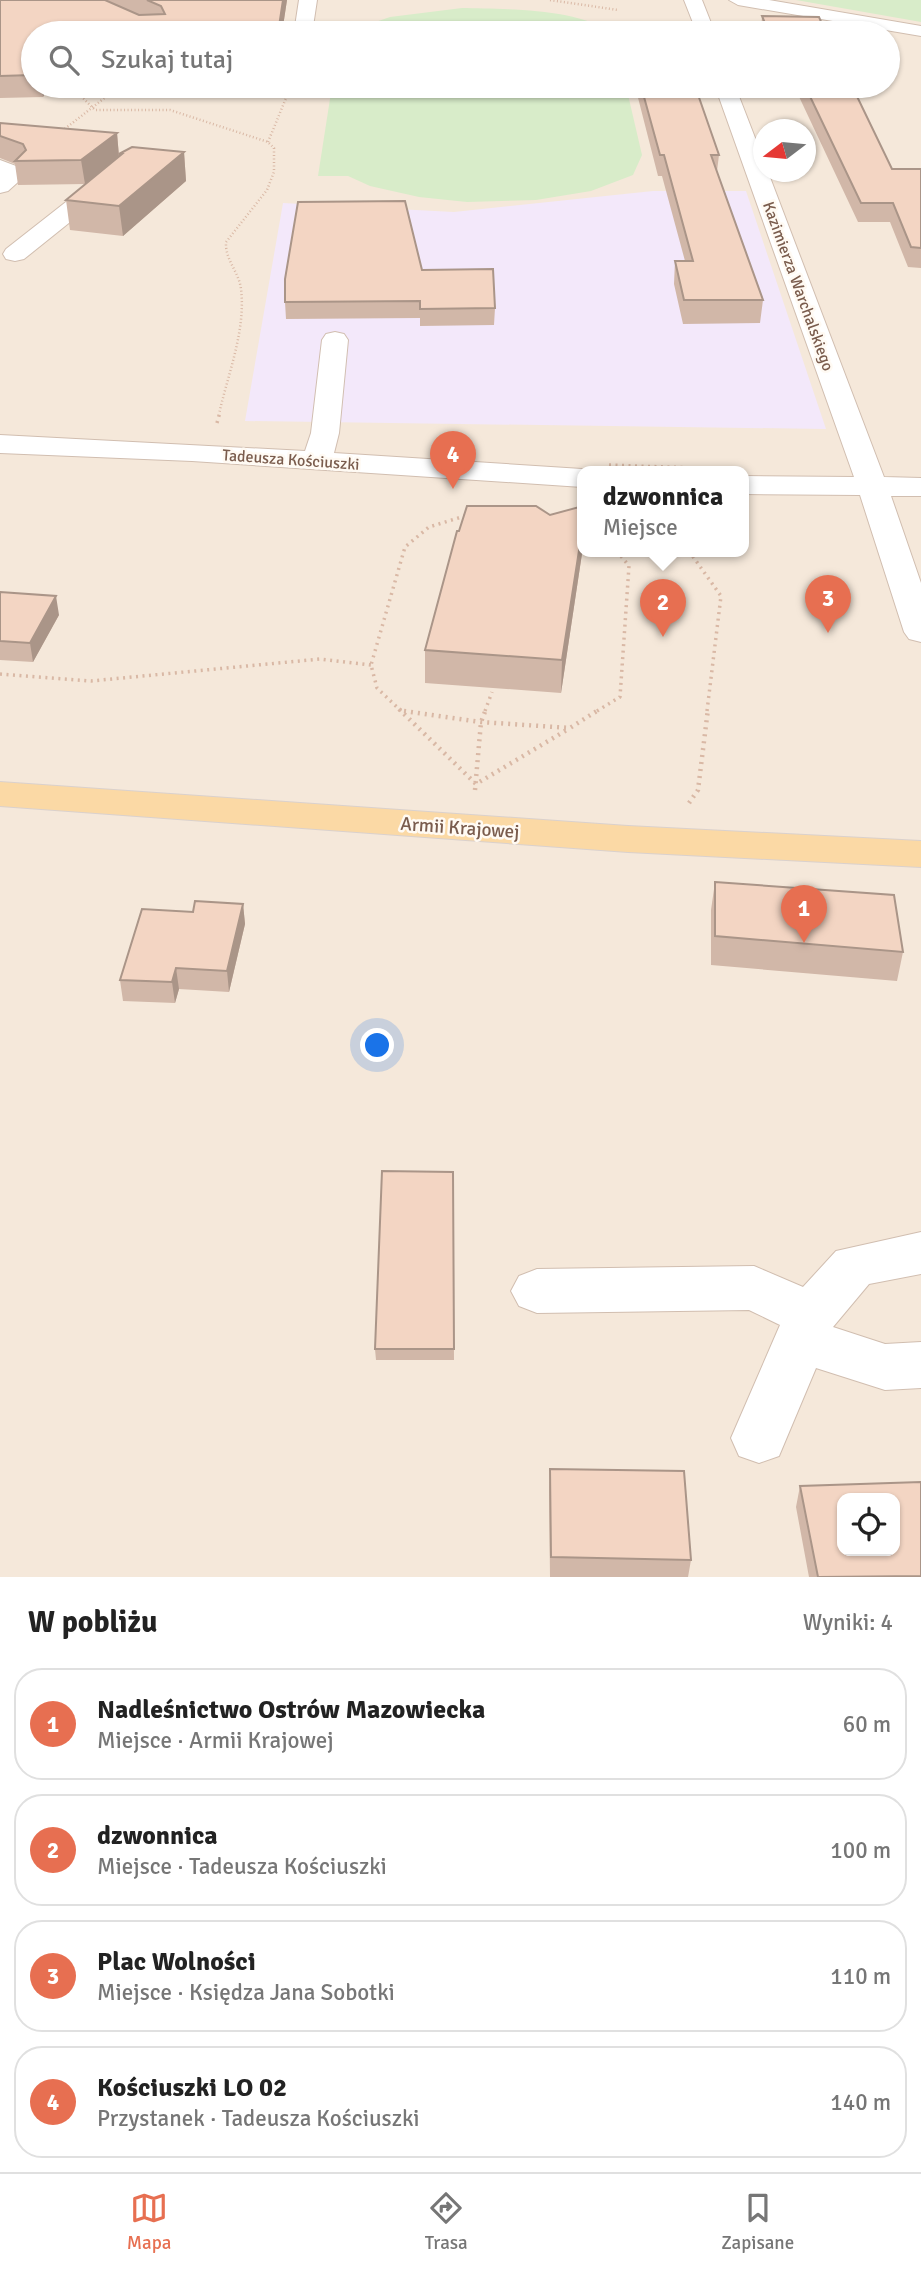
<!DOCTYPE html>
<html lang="pl">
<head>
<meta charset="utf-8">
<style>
	:root { --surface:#fff; --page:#f2f2f2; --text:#222; --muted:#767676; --line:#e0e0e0; --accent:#e76f51 }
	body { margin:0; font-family:Signika,sans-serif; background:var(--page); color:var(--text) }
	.controls { position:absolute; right:21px; bottom:21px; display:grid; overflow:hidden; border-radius:14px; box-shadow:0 2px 5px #0004 }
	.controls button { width:63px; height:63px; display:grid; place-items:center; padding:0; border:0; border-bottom:2px solid var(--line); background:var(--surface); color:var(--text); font:35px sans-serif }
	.compass { position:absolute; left:753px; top:119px; width:63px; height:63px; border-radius:50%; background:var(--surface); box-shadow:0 2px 5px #0004; rotate:254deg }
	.you { position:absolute; left:378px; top:1046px; width:24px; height:24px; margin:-18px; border:5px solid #fff; border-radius:50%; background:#1a73e8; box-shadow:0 0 0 10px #1a73e833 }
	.badge { display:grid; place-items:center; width:46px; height:46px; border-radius:50%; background:var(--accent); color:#fff; font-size:23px; font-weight:700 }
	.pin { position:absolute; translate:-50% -58px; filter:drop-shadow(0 2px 4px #0008) }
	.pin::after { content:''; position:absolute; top:37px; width:24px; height:21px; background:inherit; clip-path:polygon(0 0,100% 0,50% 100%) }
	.popup { position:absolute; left:577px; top:466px; width:172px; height:91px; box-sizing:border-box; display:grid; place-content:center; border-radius:14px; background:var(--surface); filter:drop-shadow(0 2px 5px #0005); font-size:23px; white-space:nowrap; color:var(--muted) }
	.popup b { font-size:26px; color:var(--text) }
	.popup::after { content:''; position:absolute; left:50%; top:100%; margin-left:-14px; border:14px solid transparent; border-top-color:var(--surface) }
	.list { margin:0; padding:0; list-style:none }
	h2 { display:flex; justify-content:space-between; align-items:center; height:91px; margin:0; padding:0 28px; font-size:30px }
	h2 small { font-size:23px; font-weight:400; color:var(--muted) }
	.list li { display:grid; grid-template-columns:46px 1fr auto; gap:21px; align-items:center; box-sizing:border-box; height:112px; margin:0 14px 14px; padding:0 14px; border:2px solid var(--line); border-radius:28px }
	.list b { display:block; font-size:26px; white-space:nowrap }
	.list p { margin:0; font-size:23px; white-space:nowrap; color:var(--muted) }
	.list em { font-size:23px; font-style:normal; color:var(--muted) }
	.icon { flex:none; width:38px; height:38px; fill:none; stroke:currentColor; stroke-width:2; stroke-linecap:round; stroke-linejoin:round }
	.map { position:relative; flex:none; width:921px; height:1577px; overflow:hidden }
	.search { position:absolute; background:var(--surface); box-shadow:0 2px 5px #0004; left:21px; right:21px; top:21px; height:77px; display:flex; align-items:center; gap:18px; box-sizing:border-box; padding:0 24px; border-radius:38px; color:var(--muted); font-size:26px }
	.sheet { height:595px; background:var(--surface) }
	nav { display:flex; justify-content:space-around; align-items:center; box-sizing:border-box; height:98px; border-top:2px solid var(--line); background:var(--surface); font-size:19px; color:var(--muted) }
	nav a { display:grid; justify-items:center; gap:4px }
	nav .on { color:var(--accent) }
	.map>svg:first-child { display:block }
</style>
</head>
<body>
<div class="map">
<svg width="921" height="1577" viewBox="0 0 921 1577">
	<rect width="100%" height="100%" fill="#fdf6ec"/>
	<path fill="#f5e8da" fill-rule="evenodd" d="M 0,0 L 921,0 L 921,1577 L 0,1577 ZM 33,33 L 888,33 L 888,86 L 33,86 ZM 764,130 L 806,130 L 806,172 L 764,172 ZM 582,471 L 744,471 L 744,551 L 582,551 ZM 842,1498 L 895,1498 L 895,1551 L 842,1551 Z"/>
	<path fill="#f3e8fa" d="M 653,191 L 746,191 L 826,429 L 245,421 L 283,203 L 454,212 Z"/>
	<path fill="#d8ecc9" d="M 796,0 L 921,0 L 921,22 Z
		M 462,8 C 500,9 581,8 610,33 L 341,33 L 342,26 L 364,26 L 390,17 Z
		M 332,86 L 626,86 L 642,155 L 633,175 L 591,191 L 536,200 L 467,202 L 419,197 L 370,186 L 348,176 L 318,176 Z"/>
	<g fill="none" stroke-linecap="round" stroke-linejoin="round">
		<defs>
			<path id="minor" d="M 299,0 L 317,0 L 312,33 L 294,33 Z
				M 684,0 L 702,0 L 715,33 L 697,33 Z
				M 729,0 L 769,0 L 921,26 L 921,36 L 738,5 Z
				M 715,86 L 735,86 L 764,161 L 764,172 L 768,172 L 884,477 L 921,478 L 921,496 L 891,496 L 921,583 L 921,642 L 909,639 L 904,632 L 860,495 L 744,494 L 744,476 L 854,477 Z
				M 0,160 L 24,169 L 27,174 L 8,191 L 0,193 Z
				M 107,174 L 115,176 L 118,181 L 115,186 L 24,259 L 15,261 L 6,259 L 3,254 L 6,249 L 99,176 Z
				M 335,332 L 344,334 L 348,340 L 339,433 L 334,453 L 582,469 L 589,471 L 582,471 L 582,487 L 192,461 L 0,453 L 0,435 L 305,451 L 311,433 L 322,340 L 326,334 Z
				M 921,1232 L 921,1274 L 869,1284 L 833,1327 L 885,1344 L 921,1342 L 921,1388 L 885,1390 L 816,1368 L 779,1456 L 759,1463 L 739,1456 L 731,1438 L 780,1325 L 749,1310 L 537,1313 L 519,1306 L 511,1291 L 519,1276 L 537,1269 L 754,1266 L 803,1287 L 836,1251 Z"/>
			<path id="major" d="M 0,782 L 628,826 L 921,841 L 921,867 L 628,852 L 0,806 Z"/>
		</defs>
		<use href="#minor" stroke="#d1beb0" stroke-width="2"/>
		<use href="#major" stroke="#dad1cd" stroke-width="2"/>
		<path stroke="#d9b8a5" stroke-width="2.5" stroke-dasharray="1 2.5" stroke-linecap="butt" d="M 550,0 L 618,10
			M 71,86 L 95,110 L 170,110 L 268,142 L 274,148 L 274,172 L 267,190 L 226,242 C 225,260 239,272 241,289 C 246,330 228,374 219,414
			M 62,131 L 120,86
			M 268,142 L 291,86"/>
		<path stroke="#d9b8a5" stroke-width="3.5" stroke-dasharray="2 4.5" stroke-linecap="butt" d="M 217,423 L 220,412
			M 609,465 L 722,469
			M 689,551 L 721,596 L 707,711
			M 0,674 L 91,681 L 320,659 L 371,665
			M 401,711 L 377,688 L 371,665 L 405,547 L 429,527 L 468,515
			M 485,711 L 492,692
			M 597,711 L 620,697 L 629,566 L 617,551"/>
		<path stroke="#d9b8a5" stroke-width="4.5" stroke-dasharray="2 5" stroke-linecap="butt" d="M 399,709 L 476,784 L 570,728
			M 404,711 L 481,722 L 570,728 L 600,709
			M 475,790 L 481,722 L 486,709
			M 689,803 L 698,790 L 708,709"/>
		<use href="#minor" fill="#fff" fill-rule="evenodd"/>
		<use href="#major" fill="#fbd9a5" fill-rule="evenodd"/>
	</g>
	<path fill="#d1b7a8" d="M 0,0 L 287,0 L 282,33 L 33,33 L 33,86 L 48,86 L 43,97 L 0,98 Z
		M 762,16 L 826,33 L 761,33 Z
		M 130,86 L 275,86 L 274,94 L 131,96 Z
		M 635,86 L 695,86 L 719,155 L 717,171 L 763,300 L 760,323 L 683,324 L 674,284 L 675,261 L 685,261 L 662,176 L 658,176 Z
		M 794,86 L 852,86 L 892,169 L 921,169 L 921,268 L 908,267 L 890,222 L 858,222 Z
		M 0,123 L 117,133 L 119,156 L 119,154 L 184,152 L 186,181 L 123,236 L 70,230 L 66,200 L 85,184 L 18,185 L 15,164 L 0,158 Z
		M 422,270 L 495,308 L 494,325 L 420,326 L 420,318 L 286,319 L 285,302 Z
		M 583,506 L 583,547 L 561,693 L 425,683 L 425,650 L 459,531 L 550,515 Z
		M 0,592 L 59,615 L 33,662 L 0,660 Z
		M 715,882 L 903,952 L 897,981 L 711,965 L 711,910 Z
		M 243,904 L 245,924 L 229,992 L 179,989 L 175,1003 L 123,1001 L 120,980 L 193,912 Z
		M 453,1172 L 454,1360 L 376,1360 L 375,1349 Z
		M 550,1469 L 691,1560 L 688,1577 L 550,1577 L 549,1490 Z
		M 921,1482 L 921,1577 L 809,1577 L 796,1507 L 800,1486 Z"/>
	<path fill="#aa9588" d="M 283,0 L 287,0 L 282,33 L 278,33 Z
		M 42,86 L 48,86 L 43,97 Z
		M 117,133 L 119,157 L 85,184 L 81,160 Z
		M 184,152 L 186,181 L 123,236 L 119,206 Z
		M 583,525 L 583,547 L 561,693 L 562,660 Z
		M 56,596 L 59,615 L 33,662 L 30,643 Z
		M 243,904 L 245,924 L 229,992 L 227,971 Z
		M 176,968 L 179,989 L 175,1003 L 172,982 Z"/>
	<path fill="#f3d5c3" stroke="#aa9588" stroke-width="2" fill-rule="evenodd" d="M 0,0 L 105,0 L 139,15 L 165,14 L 161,6 L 147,0 L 283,0 L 278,33 L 33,33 L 33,75 L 0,76 Z
		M 762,16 L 819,17 L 826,33 L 769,33 Z
		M 641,86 L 695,86 L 719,155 L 711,155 L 763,300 L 684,300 L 675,261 L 693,261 L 664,155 L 660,155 Z
		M 805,86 L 852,86 L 892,169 L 921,169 L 921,248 L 911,247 L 893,203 L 861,203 Z
		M 0,123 L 117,133 L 81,160 L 15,161 L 26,150 L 23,144 L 0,136 Z
		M 132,147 L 184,152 L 119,206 L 66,200 L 122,154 L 119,154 Z
		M 405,201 L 422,270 L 493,269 L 495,308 L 420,309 L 420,301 L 285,302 L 285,279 L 298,202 Z
		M 467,506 L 536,506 L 550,515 L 583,506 L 583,525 L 562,660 L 425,650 L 457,531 L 459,531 Z
		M 0,592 L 56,596 L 30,643 L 0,641 Z
		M 715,882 L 894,895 L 903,952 L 715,936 Z
		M 195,901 L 243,904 L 227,971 L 176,968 L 172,982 L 120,980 L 142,909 L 193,912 Z
		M 382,1171 L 453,1172 L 454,1349 L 375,1349 Z
		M 550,1469 L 684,1471 L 691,1560 L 551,1557 Z
		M 921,1482 L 921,1576 L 818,1577 L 800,1486 ZM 842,1498 L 895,1498 L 895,1551 L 842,1551 Z"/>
	<g text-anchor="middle" stroke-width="5" stroke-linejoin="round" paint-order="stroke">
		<g font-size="16" fill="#7a5c4d" stroke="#fffaf3">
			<text transform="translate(799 286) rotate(70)" y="6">Kazimierza Warchalskiego</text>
			<text transform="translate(291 459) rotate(4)" y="6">Tadeusza Kościuszki</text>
		</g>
		<g font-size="19" fill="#7a5c4d" stroke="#fffaf3">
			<text transform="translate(460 827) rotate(4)" y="7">Armii Krajowej</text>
		</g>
	</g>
</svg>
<div class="controls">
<button><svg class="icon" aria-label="locate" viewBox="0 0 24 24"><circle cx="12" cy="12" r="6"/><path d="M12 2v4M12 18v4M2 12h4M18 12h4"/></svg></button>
</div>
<svg class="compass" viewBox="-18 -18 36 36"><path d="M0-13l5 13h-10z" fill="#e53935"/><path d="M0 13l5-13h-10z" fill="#767676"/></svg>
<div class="you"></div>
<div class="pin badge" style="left:804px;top:943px">1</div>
<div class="pin badge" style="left:663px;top:637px">2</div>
<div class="popup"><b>dzwonnica</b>Miejsce</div>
<div class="pin badge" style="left:828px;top:633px">3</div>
<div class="pin badge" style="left:453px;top:489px">4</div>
<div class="search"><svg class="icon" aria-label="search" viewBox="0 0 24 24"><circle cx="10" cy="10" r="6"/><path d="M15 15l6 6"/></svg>Szukaj tutaj</div>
</div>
<section class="sheet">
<h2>W pobliżu<small>Wyniki: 4</small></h2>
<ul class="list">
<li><span class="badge">1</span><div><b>Nadleśnictwo Ostrów Mazowiecka</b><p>Miejsce · Armii Krajowej</p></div><em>60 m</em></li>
<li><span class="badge">2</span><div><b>dzwonnica</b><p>Miejsce · Tadeusza Kościuszki</p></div><em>100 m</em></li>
<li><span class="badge">3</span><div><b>Plac Wolności</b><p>Miejsce · Księdza Jana Sobotki</p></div><em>110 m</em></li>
<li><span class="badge">4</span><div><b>Kościuszki LO 02</b><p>Przystanek · Tadeusza Kościuszki</p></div><em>140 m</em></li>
</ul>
</section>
<nav>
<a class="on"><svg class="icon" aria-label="map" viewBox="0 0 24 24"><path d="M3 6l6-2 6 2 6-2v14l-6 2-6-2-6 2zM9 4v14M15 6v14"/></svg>Mapa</a>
<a><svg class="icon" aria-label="directions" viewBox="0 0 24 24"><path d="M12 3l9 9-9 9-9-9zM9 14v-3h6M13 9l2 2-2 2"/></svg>Trasa</a>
<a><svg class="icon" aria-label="saved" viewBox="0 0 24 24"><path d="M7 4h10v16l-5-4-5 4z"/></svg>Zapisane</a>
</nav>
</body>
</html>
